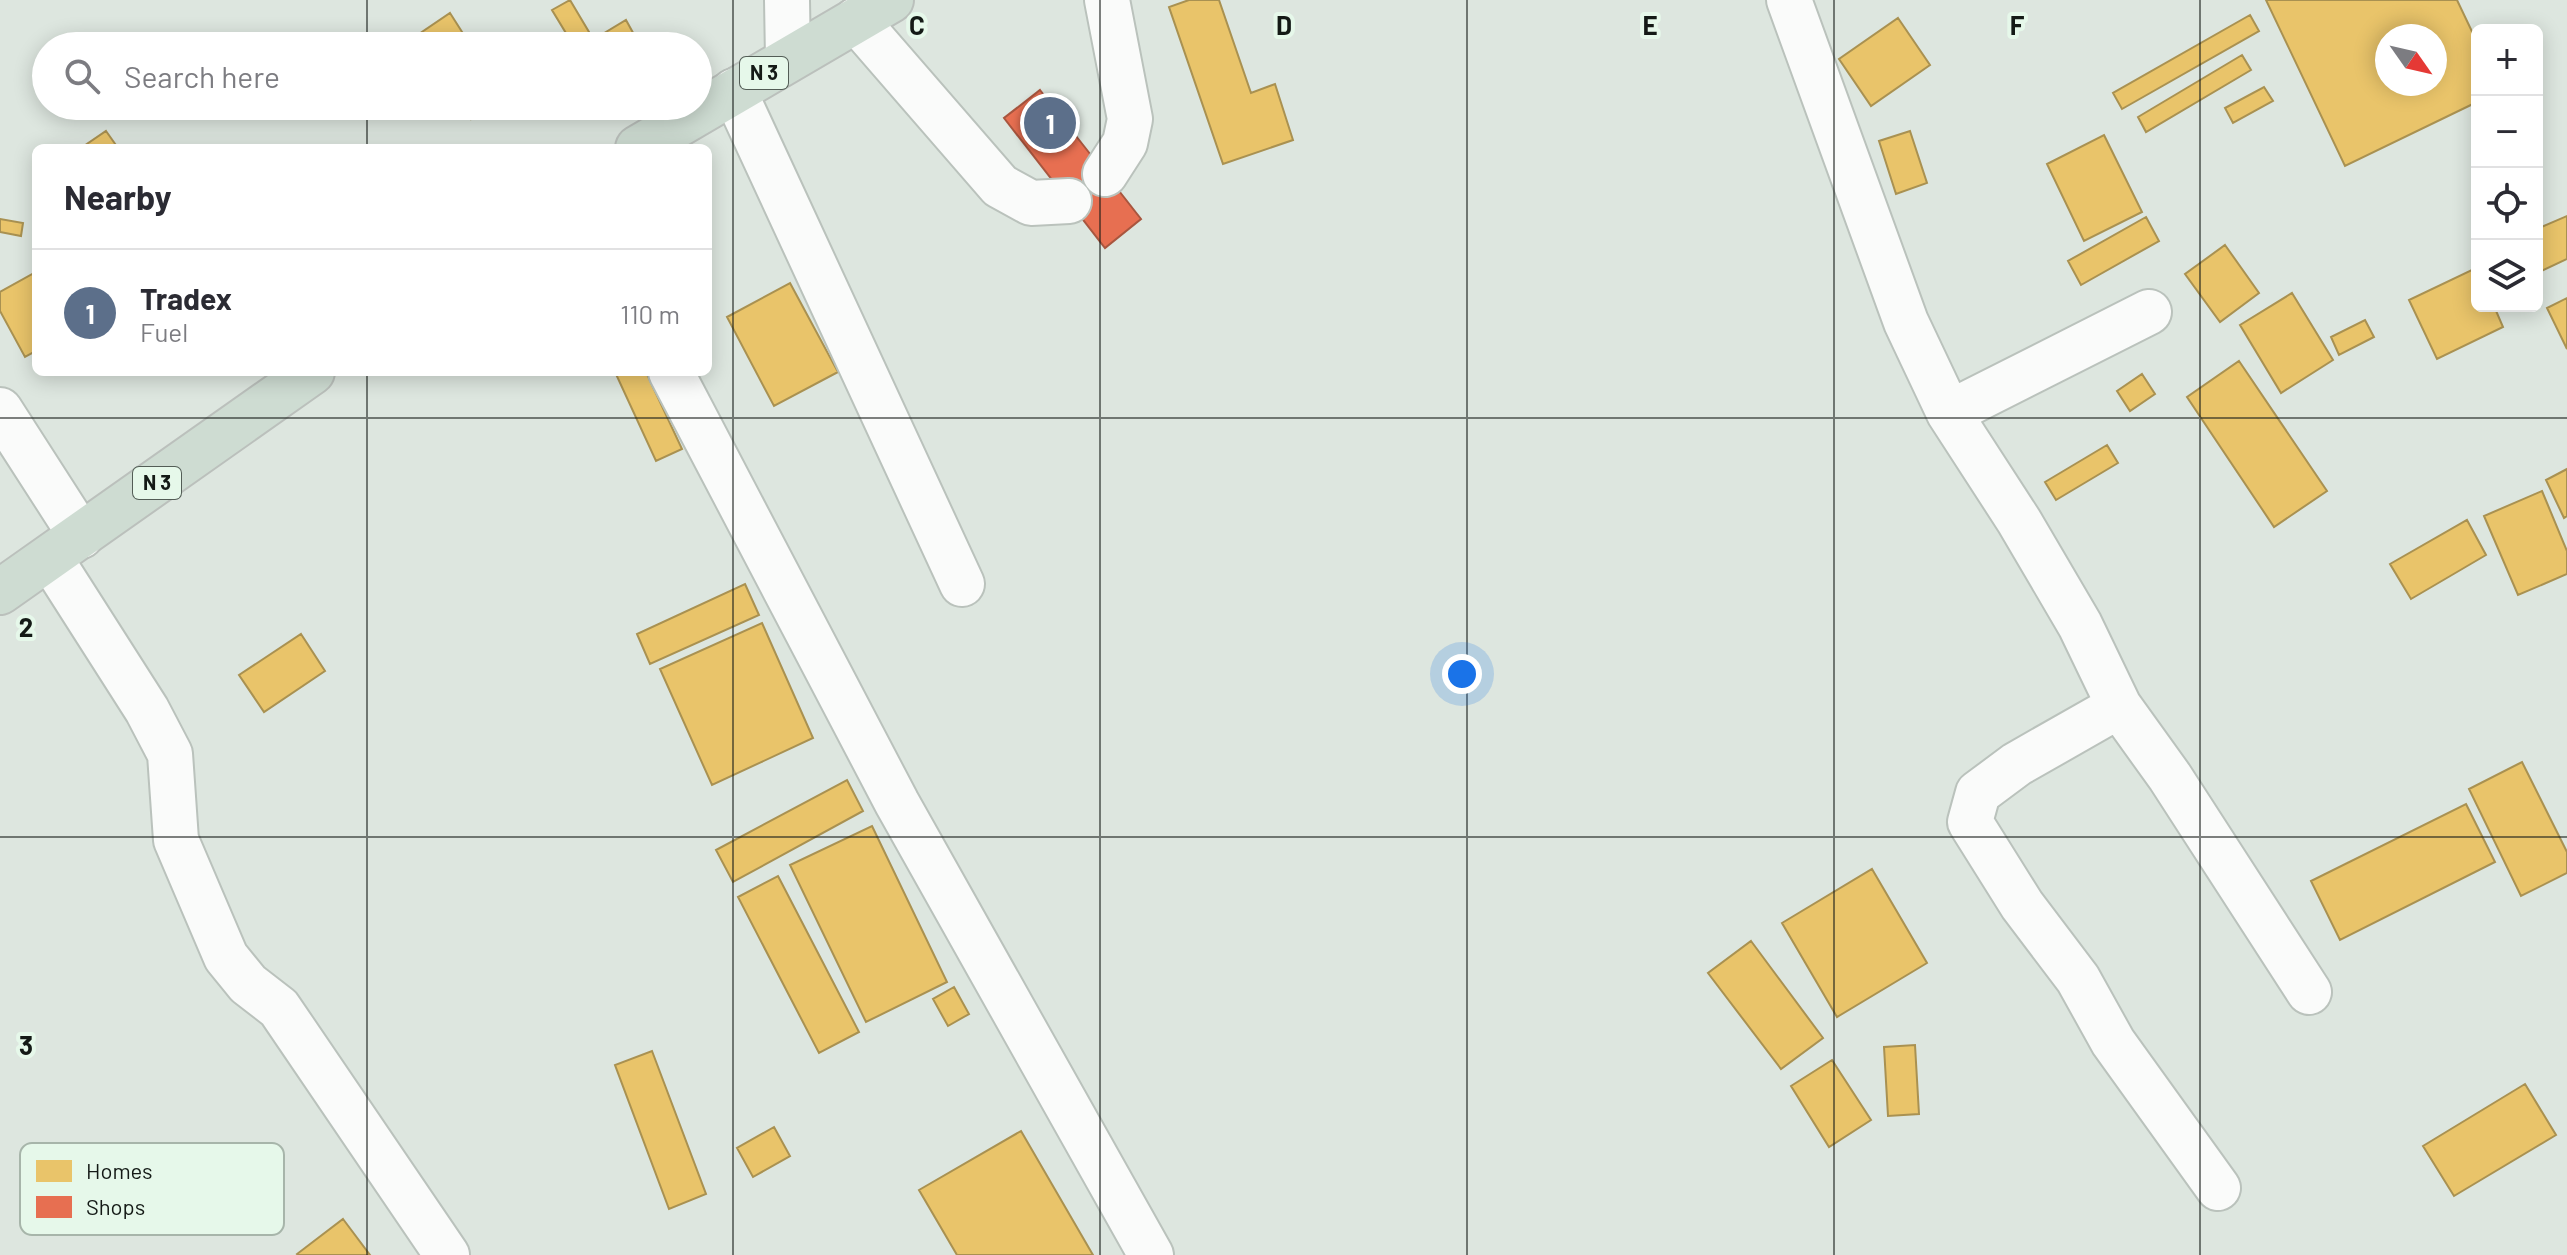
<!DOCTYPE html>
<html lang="en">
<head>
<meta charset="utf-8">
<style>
	:root { --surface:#fff; --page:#f7f7f7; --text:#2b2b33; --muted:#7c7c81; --line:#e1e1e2; --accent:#ea580c }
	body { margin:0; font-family:Barlow,sans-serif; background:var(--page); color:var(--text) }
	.controls { position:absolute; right:24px; top:24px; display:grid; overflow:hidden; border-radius:12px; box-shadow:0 4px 20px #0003 }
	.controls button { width:72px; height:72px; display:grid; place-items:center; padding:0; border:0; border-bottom:2px solid var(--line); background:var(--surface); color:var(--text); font:40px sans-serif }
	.compass { position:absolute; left:2375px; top:24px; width:72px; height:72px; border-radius:50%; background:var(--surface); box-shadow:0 4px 20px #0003; rotate:124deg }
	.you { position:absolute; left:1462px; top:674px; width:28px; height:28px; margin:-20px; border:6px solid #fff; border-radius:50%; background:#1a73e8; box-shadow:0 0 0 12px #1a73e833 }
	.badge { display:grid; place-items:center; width:52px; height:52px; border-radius:50%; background:var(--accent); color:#fff; font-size:26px; font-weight:700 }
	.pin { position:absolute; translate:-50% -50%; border:4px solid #fff; box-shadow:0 2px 8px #0006 }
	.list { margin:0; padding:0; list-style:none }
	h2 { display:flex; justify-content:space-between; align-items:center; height:104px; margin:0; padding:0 32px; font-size:34px }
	h2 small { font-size:26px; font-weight:400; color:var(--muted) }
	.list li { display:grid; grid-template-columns:52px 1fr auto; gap:24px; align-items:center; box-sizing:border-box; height:128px; padding:0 32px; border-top:2px solid var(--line) }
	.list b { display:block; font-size:30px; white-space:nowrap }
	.list p { margin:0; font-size:26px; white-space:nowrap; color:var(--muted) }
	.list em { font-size:26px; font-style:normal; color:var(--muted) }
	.icon { flex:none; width:44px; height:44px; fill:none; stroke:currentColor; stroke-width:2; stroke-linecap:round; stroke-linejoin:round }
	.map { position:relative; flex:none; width:2567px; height:1255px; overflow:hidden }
	.search { position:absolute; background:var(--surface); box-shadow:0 4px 20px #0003; left:32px; top:32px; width:680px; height:88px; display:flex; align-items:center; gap:20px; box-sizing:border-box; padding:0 28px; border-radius:44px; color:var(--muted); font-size:30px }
	.panel { position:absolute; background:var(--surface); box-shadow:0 4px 20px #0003; left:32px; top:144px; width:680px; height:232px; border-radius:12px }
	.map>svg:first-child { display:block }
</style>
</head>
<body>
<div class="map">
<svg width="2567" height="1255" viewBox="0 0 2567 1255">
	<rect width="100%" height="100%" fill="#dde6df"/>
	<path fill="#e9c46a" stroke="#a99151" stroke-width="2" fill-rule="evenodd" d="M 570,0 L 589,32 L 572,43 L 552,10 Z
		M 1189,0 L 1219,0 L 1251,93 L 1275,84 L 1293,140 L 1223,164 L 1169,7 Z
		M 2266,0 L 2457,0 L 2477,42 L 2477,102 L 2345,166 ZM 2387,36 L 2435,36 L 2435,84 L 2387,84 Z
		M 450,13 L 471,46 L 423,46 L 416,36 Z
		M 2250,15 L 2259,31 L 2122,109 L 2113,93 Z
		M 1898,18 L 1930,65 L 1871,106 L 1839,59 Z
		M 626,20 L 637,40 L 627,46 L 594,46 L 591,41 Z
		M 2242,55 L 2251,70 L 2146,132 L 2138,117 Z
		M 2264,87 L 2273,101 L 2233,123 L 2225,108 Z
		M 463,106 L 490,106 L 471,119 Z
		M 106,131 L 118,148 L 81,148 Z
		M 1910,131 L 1927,183 L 1896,194 L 1879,141 Z
		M 2104,135 L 2142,212 L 2084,241 L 2047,164 Z
		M 2567,216 L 2567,259 L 2537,273 L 2537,229 Z
		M 2146,217 L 2159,241 L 2081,285 L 2068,261 Z
		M 0,219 L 23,223 L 21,236 L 0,232 Z
		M 2225,245 L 2259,293 L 2220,322 L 2185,274 Z
		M 2476,268 L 2477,306 L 2494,306 L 2503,327 L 2437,359 L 2409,300 Z
		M 36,272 L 36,351 L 25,357 L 0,311 L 0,292 Z
		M 790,283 L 838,372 L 774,406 L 727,317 Z
		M 2292,293 L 2333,360 L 2281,393 L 2240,325 Z
		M 2567,298 L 2567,349 L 2547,308 Z
		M 2365,320 L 2374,337 L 2339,355 L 2331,337 Z
		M 2239,361 L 2327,491 L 2274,527 L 2187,397 Z
		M 615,372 L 646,372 L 682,449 L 656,461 Z
		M 2142,374 L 2155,394 L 2130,411 L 2117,391 Z
		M 2107,445 L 2118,463 L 2056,500 L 2045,482 Z
		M 2567,469 L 2567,516 L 2564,518 L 2546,480 Z
		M 2542,491 L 2567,551 L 2567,574 L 2518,595 L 2484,516 Z
		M 2467,520 L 2486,555 L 2411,599 L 2390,564 Z
		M 745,584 L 759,615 L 650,664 L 637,634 Z
		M 762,623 L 813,738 L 712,785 L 660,669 Z
		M 301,634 L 325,671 L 264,712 L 239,675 Z
		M 2522,762 L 2567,852 L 2567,873 L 2521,896 L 2469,789 Z
		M 847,780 L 863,811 L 733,882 L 716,850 Z
		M 2466,804 L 2495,862 L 2340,940 L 2311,881 Z
		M 872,826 L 947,982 L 866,1022 L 790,865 Z
		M 1872,869 L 1927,963 L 1837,1017 L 1782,923 Z
		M 778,876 L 859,1032 L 819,1053 L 738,897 Z
		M 1751,941 L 1823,1038 L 1781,1069 L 1708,973 Z
		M 954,987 L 969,1014 L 948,1026 L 933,999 Z
		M 1915,1045 L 1919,1114 L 1888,1116 L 1884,1047 Z
		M 652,1051 L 706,1194 L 669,1209 L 615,1065 Z
		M 1832,1060 L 1871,1120 L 1829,1147 L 1791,1086 Z
		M 2525,1084 L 2556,1135 L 2454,1196 L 2423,1146 Z
		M 774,1127 L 790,1156 L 753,1177 L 737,1148 Z
		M 1021,1131 L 1093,1255 L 957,1255 L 919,1190 Z
		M 343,1219 L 370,1255 L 298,1255 L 297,1254 Z"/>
	<path fill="#e76f51" stroke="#a8563f" stroke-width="2" d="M 1040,90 L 1141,219 L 1105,248 L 1004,118 Z"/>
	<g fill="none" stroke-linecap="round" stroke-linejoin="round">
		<defs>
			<path id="minor" d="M 787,0 L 788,59
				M 1789,0 L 1906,322 L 1949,413 L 2019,521 L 2080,625 L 2119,706 L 2170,777 L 2309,992
				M 856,20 L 1000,186 L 1031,203 L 1069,201
				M 734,91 L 962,584
				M 1105,174 L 1125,143 L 1130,119 L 1107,0
				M 671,372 L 897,803 L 1151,1255
				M 0,410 L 81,536
				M 1949,413 L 2149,312
				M 50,558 L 147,710 L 170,754 L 176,840 L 226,957 L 248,984 L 279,1008 L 447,1255
				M 2119,706 L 2017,764 L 1978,793 L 1970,822 L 2022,905 L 2078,979 L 2113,1042 L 2218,1188"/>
			<path id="highway" d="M 638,148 L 891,0
				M 0,592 L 312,372"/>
		</defs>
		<use href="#minor" stroke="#bac2bc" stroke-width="48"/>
		<use href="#highway" stroke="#bbc0bc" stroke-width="48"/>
		<use href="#minor" stroke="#fafbfa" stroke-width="44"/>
		<use href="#highway" stroke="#cedcd2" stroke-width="44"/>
	</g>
	<path fill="none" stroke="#141a16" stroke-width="2" stroke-opacity="0.55" d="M 367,0 L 367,46M 733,0 L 733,1255M 1100,0 L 1100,1255M 1467,0 L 1467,1255M 1834,0 L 1834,1255M 2200,0 L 2200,1255M 367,106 L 367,148M 367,372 L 367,1255M 0,418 L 2567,418M 0,837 L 2567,837"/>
	<g text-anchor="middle" stroke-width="8" stroke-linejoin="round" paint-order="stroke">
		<g fill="#e6f8ea" stroke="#535d56" stroke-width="2">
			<rect x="740" y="57" width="48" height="32" rx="6"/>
			<rect x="133" y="467" width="48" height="32" rx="6"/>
		</g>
		<g font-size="20" font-weight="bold" fill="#141a16">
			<text x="764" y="80">N 3</text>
			<text x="157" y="490">N 3</text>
		</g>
	</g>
	<rect x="20" y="1143" width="264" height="92" rx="12" fill="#e6f8ea" stroke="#a7b5aa" stroke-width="2"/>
	<rect x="36" y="1160" width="36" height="22" fill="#e9c46a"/>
	<rect x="36" y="1196" width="36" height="22" fill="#e76f51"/>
	<g font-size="22" fill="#141a16">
		<text x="86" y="1179">Homes</text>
		<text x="86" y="1215">Shops</text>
	</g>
	<g font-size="26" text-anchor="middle" font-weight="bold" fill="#141a16" stroke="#e6f8ea" stroke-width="8" stroke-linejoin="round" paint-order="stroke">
		<text x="917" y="35">C</text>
		<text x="1284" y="35">D</text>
		<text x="1650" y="35">E</text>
		<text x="2017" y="35">F</text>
		<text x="26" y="637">2</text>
		<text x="26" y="1055">3</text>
	</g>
</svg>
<div class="controls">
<button>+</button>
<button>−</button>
<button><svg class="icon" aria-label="locate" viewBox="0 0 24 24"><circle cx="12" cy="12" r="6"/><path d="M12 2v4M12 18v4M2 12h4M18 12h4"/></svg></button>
<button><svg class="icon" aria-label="layers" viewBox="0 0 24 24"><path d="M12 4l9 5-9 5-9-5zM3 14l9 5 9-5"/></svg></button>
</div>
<svg class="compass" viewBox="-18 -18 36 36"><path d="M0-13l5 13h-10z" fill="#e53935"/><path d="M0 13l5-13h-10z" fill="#7c7c81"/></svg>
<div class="you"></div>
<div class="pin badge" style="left:1050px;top:123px;background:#5c6f8a">1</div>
<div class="search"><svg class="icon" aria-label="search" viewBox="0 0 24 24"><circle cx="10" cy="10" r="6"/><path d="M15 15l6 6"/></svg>Search here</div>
<section class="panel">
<h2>Nearby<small></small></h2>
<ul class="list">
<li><span class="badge" style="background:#5c6f8a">1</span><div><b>Tradex</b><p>Fuel</p></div><em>110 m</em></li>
</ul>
</section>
</div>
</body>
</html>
